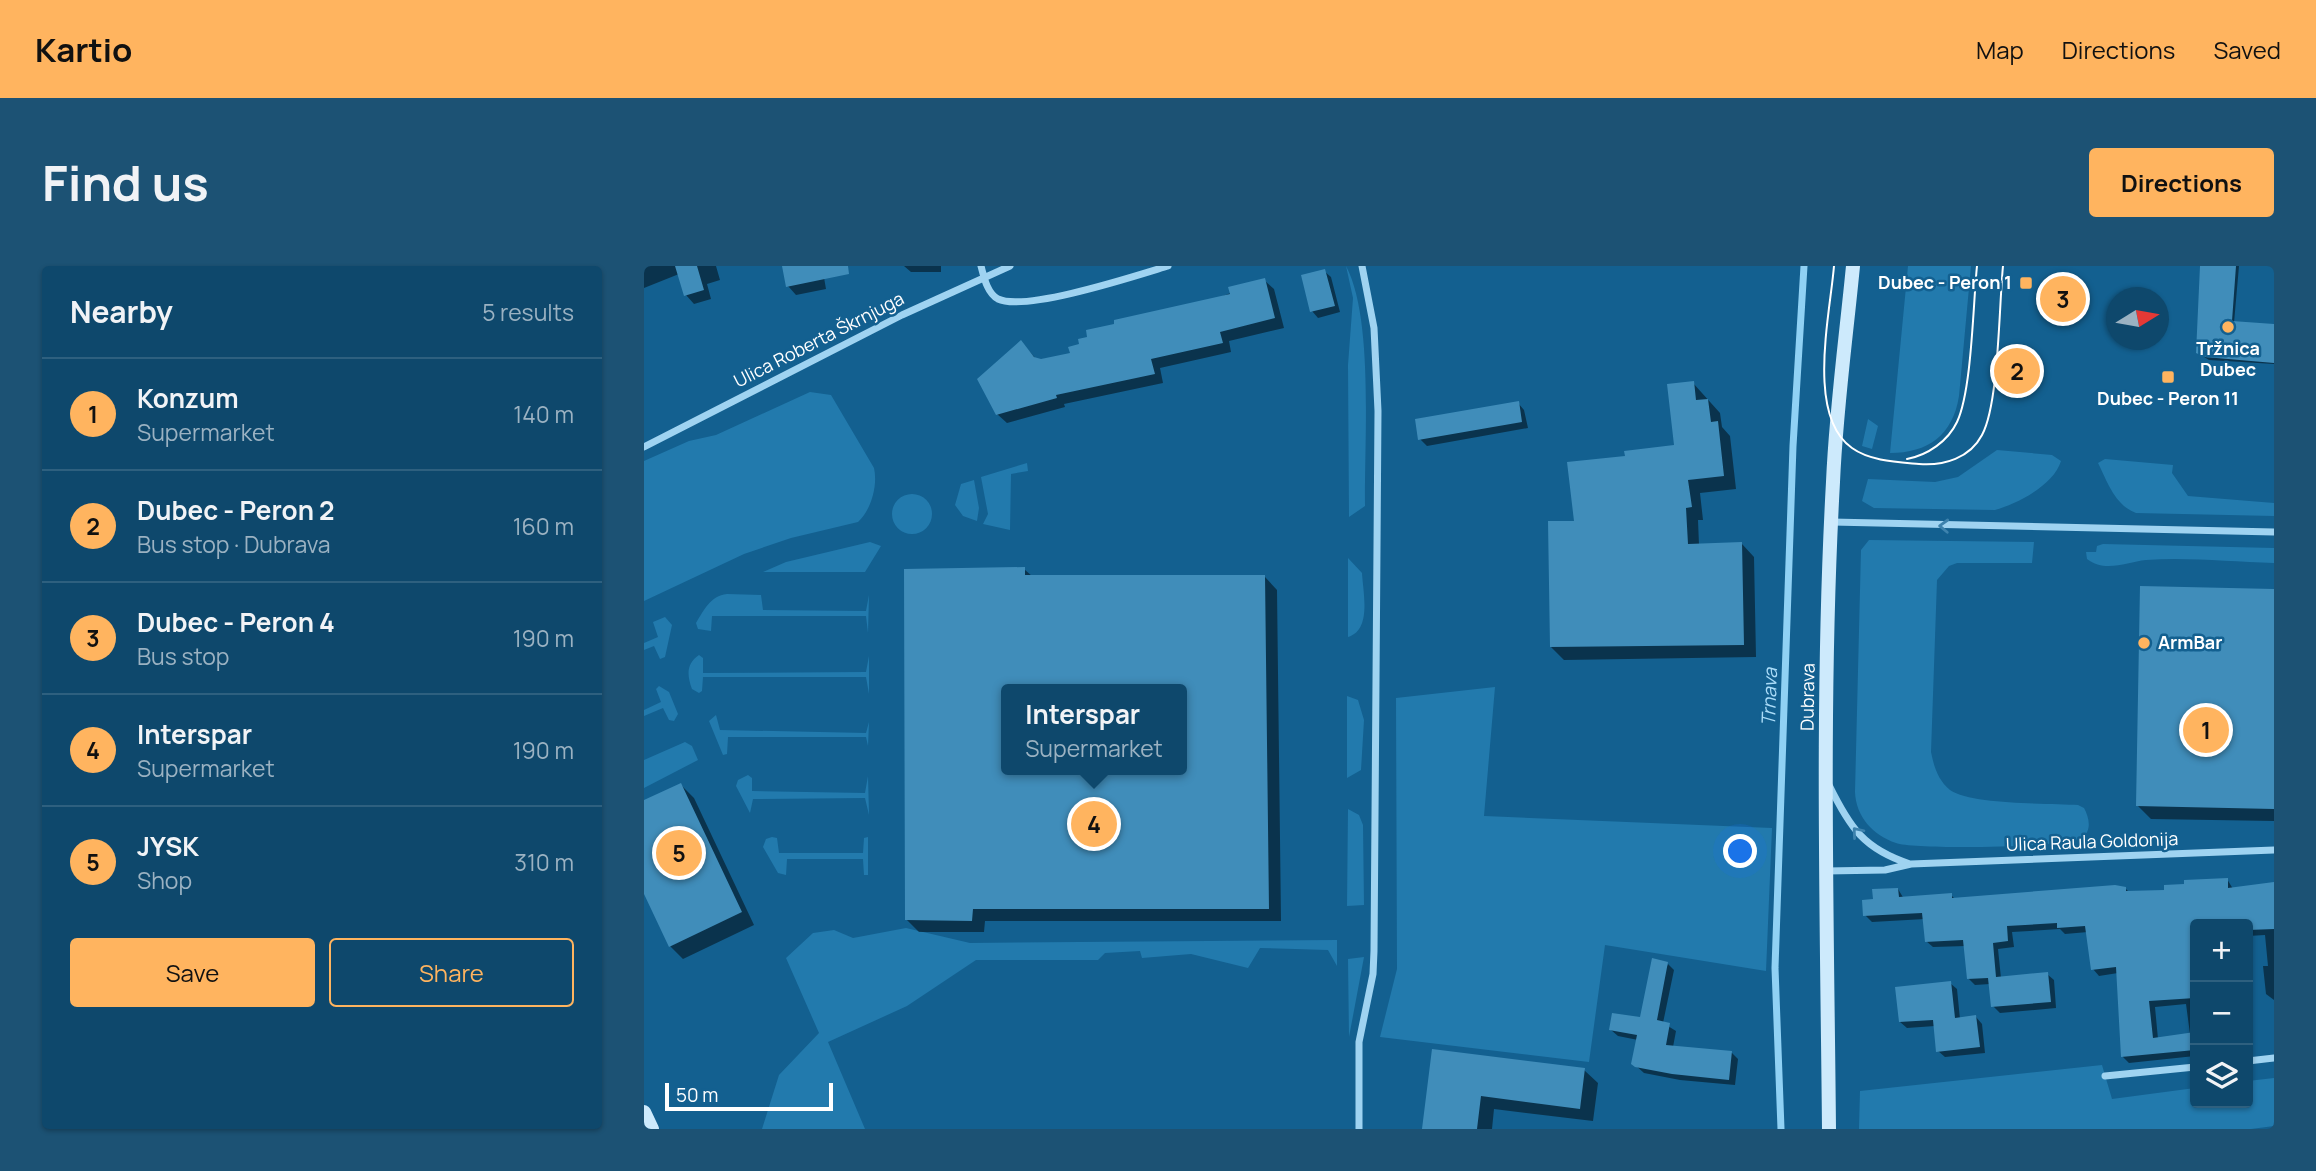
<!DOCTYPE html>
<html lang="en">
<head>
<meta charset="utf-8">
<style>
	:root { --surface:#0e486c; --page:#1c5274; --text:#f1f3f6; --muted:#9bb2c2; --line:#2e607f; --accent:#ffb45f }
	body { margin:0; font-family:Manrope,sans-serif; background:var(--page); color:var(--text) }
	.controls { position:absolute; right:21px; bottom:21px; display:grid; overflow:hidden; border-radius:7px; box-shadow:0 2px 5px #0004 }
	.controls button { width:63px; height:63px; display:grid; place-items:center; padding:0; border:0; border-bottom:2px solid var(--line); background:var(--surface); color:var(--text); font:35px sans-serif }
	.compass { position:absolute; left:1462px; top:21px; width:63px; height:63px; border-radius:50%; background:var(--surface); box-shadow:0 2px 5px #0004; rotate:79deg }
	.scale { position:absolute; left:21px; bottom:18px; width:168px; box-sizing:border-box; padding-left:7px; border:4px solid #fff; border-top:0; font-size:19px; line-height:24px; white-space:nowrap; color:#fff; -webkit-text-stroke:5px #136090; paint-order:stroke }
	.you { position:absolute; left:1097px; top:586px; width:24px; height:24px; margin:-18px; border:5px solid #fff; border-radius:50%; background:#1a73e8; box-shadow:0 0 0 10px #1a73e833 }
	.badge { display:grid; place-items:center; width:46px; height:46px; border-radius:50%; background:var(--accent); color:#111; font-size:23px; font-weight:700 }
	.pin { position:absolute; translate:-50% -50%; border:4px solid #fff; box-shadow:0 2px 7px #0006 }
	.popup { position:absolute; left:357px; top:418px; width:186px; height:91px; box-sizing:border-box; display:grid; place-content:center; border-radius:7px; background:var(--surface); filter:drop-shadow(0 2px 5px #0005); font-size:23px; white-space:nowrap; color:var(--muted) }
	.popup b { font-size:26px; color:var(--text) }
	.popup::after { content:''; position:absolute; left:50%; top:100%; margin-left:-14px; border:14px solid transparent; border-top-color:var(--surface) }
	.list { margin:0; padding:0; list-style:none }
	h2 { display:flex; justify-content:space-between; align-items:center; height:91px; margin:0; padding:0 28px; font-size:30px }
	h2 small { font-size:23px; font-weight:400; color:var(--muted) }
	.list li { display:grid; grid-template-columns:46px 1fr auto; gap:21px; align-items:center; box-sizing:border-box; height:112px; padding:0 28px; border-top:2px solid var(--line) }
	.list b { display:block; font-size:26px; white-space:nowrap }
	.list p { margin:0; font-size:23px; white-space:nowrap; color:var(--muted) }
	.list em { font-size:23px; font-style:normal; color:var(--muted) }
	.actions { display:flex; gap:14px; padding:21px 28px }
	.actions a { flex:1; padding:16px 0; border:2px solid var(--accent); border-radius:7px; text-align:center; font-size:24px; color:var(--accent) }
	.actions .main { background:var(--accent); color:#111 }
	.icon { flex:none; width:38px; height:38px; fill:none; stroke:currentColor; stroke-width:2; stroke-linecap:round; stroke-linejoin:round }
	.map { position:relative; flex:none; width:1630px; height:863px; overflow:hidden; border-radius:7px }
	header { display:flex; align-items:center; gap:42px; box-sizing:border-box; height:98px; padding:0 35px; background:var(--accent); color:#111 }
	header strong { font-size:33px }
	nav { display:flex; gap:38px; margin-inline-start:auto; font-size:24px }
	.intro { display:flex; align-items:center; justify-content:space-between; box-sizing:border-box; height:168px; padding:0 42px }
	h1 { margin:0; font-size:49px }
	.button { padding:18px 32px; border-radius:7px; background:var(--accent); color:#111; font-size:24px; font-weight:700 }
	main { display:flex; gap:42px; padding:0 42px }
	aside { flex:1; background:var(--surface); border-radius:7px; box-shadow:0 2px 5px #0004 }
	.map>svg:first-child { display:block }
</style>
</head>
<body>
<header>
<strong>Kartio</strong>
<nav><a>Map</a><a>Directions</a><a>Saved</a></nav>
</header>
<div class="intro"><h1>Find us</h1><a class="button">Directions</a></div>
<main>
<aside>
<h2>Nearby<small>5 results</small></h2>
<ul class="list">
<li><span class="badge">1</span><div><b>Konzum</b><p>Supermarket</p></div><em>140 m</em></li>
<li><span class="badge">2</span><div><b>Dubec - Peron 2</b><p>Bus stop · Dubrava</p></div><em>160 m</em></li>
<li><span class="badge">3</span><div><b>Dubec - Peron 4</b><p>Bus stop</p></div><em>190 m</em></li>
<li><span class="badge">4</span><div><b>Interspar</b><p>Supermarket</p></div><em>190 m</em></li>
<li><span class="badge">5</span><div><b>JYSK</b><p>Shop</p></div><em>310 m</em></li>
</ul>
<div class="actions"><a class="main">Save</a><a>Share</a></div>
</aside>
<div class="map">
<svg width="1630" height="863" viewBox="0 0 1630 863">
	<rect width="100%" height="100%" fill="#136090"/>
	<path fill="#227aad" d="M 702,0 C 730,53 720,176 721,240 L 705,251 L 704,99 L 709,32 Z
		M 1264,0 L 1327,0 L 1315,130 C 1309,169 1284,187 1246,187 Z
		M 166,126 L 187,129 L 230,202 C 234,220 227,244 214,256 L 147,272 L 100,288 L 0,335 L 0,195 L 45,175 L 72,169 Z
		M 1224,153 L 1234,160 L 1228,183 L 1218,180 Z
		M 1353,184 L 1408,189 L 1417,195 C 1410,219 1373,238 1351,244 L 1230,242 L 1218,235 L 1224,213 L 1291,216 L 1314,211 Z
		M 1461,193 L 1529,199 L 1528,207 L 1544,230 L 1630,237 L 1630,250 L 1492,247 C 1471,239 1464,217 1454,197 Z
		M 383,197 L 384,205 L 367,208 L 366,264 L 339,258 L 344,248 L 337,211 Z
		M 330,214 L 335,242 L 333,255 L 319,250 L 311,239 L 317,218 Z
		M248 248a20 20 0 1 1 40 0a20 20 0 1 1-40 0Z
		M 1225,274 L 1390,276 L 1388,297 L 1313,297 L 1305,300 L 1293,314 L 1287,486 C 1290,501 1294,514 1306,524 C 1327,539 1405,537 1434,539 L 1440,542 C 1445,551 1448,564 1439,571 C 1427,582 1271,584 1252,577 C 1229,569 1212,551 1211,526 L 1217,284 Z
		M 226,276 L 237,280 L 221,306 L 119,306 L 142,296 Z
		M 1459,278 L 1630,282 L 1630,297 C 1588,296 1544,291 1502,294 C 1483,296 1461,307 1443,293 L 1442,286 L 1452,286 L 1453,280 Z
		M 704,292 L 718,307 C 719,326 728,364 704,371 Z
		M 83,328 L 117,329 L 119,344 L 222,345 L 225,329 L 224,367 L 222,350 L 68,350 L 67,365 L 54,363 L 52,357 C 60,344 66,330 83,328 Z
		M 21,351 L 28,359 L 21,391 L 16,393 L 10,380 L 0,384 L 0,377 L 14,371 L 9,356 Z
		M 55,389 L 59,392 L 59,407 L 222,406 L 225,390 L 225,428 L 222,411 L 59,411 L 58,425 L 55,427 L 48,423 C 43,409 42,398 55,389 Z
		M 15,420 L 25,426 L 34,448 L 30,455 L 25,454 L 19,442 L 0,450 L 0,444 L 17,436 L 12,423 Z
		M 851,421 L 840,550 L 1128,562 L 1122,705 L 961,679 L 945,796 L 736,771 L 753,703 L 752,432 Z
		M 703,430 L 714,434 L 720,454 L 717,504 L 703,512 Z
		M 72,449 L 76,464 L 222,467 L 225,456 L 224,480 L 222,471 L 84,471 L 83,488 L 79,489 L 65,455 Z
		M 41,476 L 48,480 L 54,494 L 0,522 L 0,494 Z
		M 104,509 L 108,512 L 108,525 L 221,527 L 224,510 L 225,549 L 221,532 L 109,533 L 106,547 L 92,520 L 94,514 Z
		M 704,543 L 715,549 L 719,559 L 720,639 L 703,640 Z
		M 128,571 L 133,572 L 135,587 L 219,587 L 220,572 L 224,571 L 224,609 L 220,609 L 219,593 L 143,593 L 142,609 L 134,607 L 119,581 L 122,573 Z
		M 262,662 L 326,677 L 693,674 L 693,700 L 684,684 L 616,682 L 604,702 L 547,688 L 498,692 L 496,685 L 461,687 L 454,694 L 332,694 L 263,740 L 184,776 L 221,863 L 118,863 L 135,809 L 175,767 L 142,692 L 169,667 L 190,664 L 209,672 Z
		M 720,691 L 705,771 L 704,693 Z
		M 1458,799 L 1468,833 L 1551,822 L 1551,837 L 1604,837 L 1604,815 L 1630,812 L 1630,860 L 1607,863 L 1215,863 L 1216,825 Z"/>
	<path fill="#0007" fill-rule="evenodd" d="M 0,0 L 72,0 L 76,14 L 63,18 L 67,33 L 50,38 L 42,29 L 35,8 L 0,22 Z
		M 139,0 L 178,0 L 182,23 L 152,29 L 144,20 Z
		M 260,0 L 297,0 L 297,6 L 267,6 Z
		M 1559,0 L 1595,0 L 1590,57 L 1630,60 L 1630,98 L 1565,94 L 1557,89 Z
		M 680,5 L 687,11 L 696,46 L 674,52 L 668,45 Z
		M 620,14 L 630,23 L 640,62 L 585,75 L 587,86 L 516,102 L 519,117 L 420,138 L 421,141 L 363,157 L 353,148 L 377,76 L 393,94 L 428,89 Z
		M 1049,117 L 1076,147 L 1078,161 L 1086,170 L 1092,223 L 1056,227 L 1059,254 L 1054,254 L 1055,279 L 1098,278 L 1110,291 L 1112,391 L 920,394 L 907,381 L 932,257 L 983,191 L 1032,181 Z
		M 874,137 L 880,144 L 884,162 L 783,180 L 776,173 Z
		M 380,303 L 389,311 L 621,311 L 633,324 L 637,655 L 341,655 L 340,666 L 275,666 L 262,653 ZM 363,423 L 538,423 L 538,504 L 363,504 Z
		M 1630,324 L 1630,555 L 1507,553 L 1494,540 Z
		M 37,519 L 50,532 L 110,659 L 39,693 L 26,680 L 0,624 L 0,536 Z
		M 1583,613 L 1589,623 L 1630,618 L 1630,734 L 1622,728 L 1619,700 L 1624,700 L 1621,669 L 1604,670 L 1604,658 L 1551,658 L 1551,790 L 1485,797 L 1479,791 L 1474,707 L 1455,710 L 1449,703 L 1444,666 L 1421,668 L 1416,663 L 1368,666 L 1370,681 L 1354,683 L 1357,712 L 1403,708 L 1410,714 L 1412,742 L 1356,747 L 1349,740 L 1346,718 L 1331,719 L 1324,712 L 1322,680 L 1289,681 L 1282,675 L 1281,653 L 1228,656 L 1221,649 L 1231,635 L 1254,623 L 1260,633 L 1307,629 L 1312,634 L 1481,622 L 1486,627 L 1522,625 ZM 1542,738 L 1546,768 L 1514,773 L 1511,741 Z
		M 1024,698 L 1030,704 L 1019,757 L 1032,765 L 1029,781 L 1088,787 L 1094,793 L 1091,819 L 1036,814 L 1000,807 L 989,797 L 994,774 L 974,770 L 967,764 L 998,753 Z
		M 1306,717 L 1313,723 L 1316,753 L 1332,751 L 1338,758 L 1341,787 L 1301,791 L 1294,785 L 1291,760 L 1263,762 L 1256,756 Z
		M 790,785 L 940,804 L 954,817 L 949,855 L 850,843 L 848,863 L 780,863 Z"/>
	<g fill="none" stroke-linecap="round" stroke-linejoin="round">
		<path stroke="#90d1f4" stroke-width="7" d="M 1137,863 L 1131,702 L 1149,180 L 1160,0"/>
	</g>
	<path fill="#408dba" fill-rule="evenodd" d="M 31,0 L 53,0 L 60,24 L 40,30 Z
		M 138,0 L 204,0 L 205,8 L 142,21 Z
		M 1556,0 L 1592,0 L 1588,55 L 1630,58 L 1630,97 L 1561,91 L 1552,87 Z
		M 681,3 L 691,40 L 666,46 L 657,9 Z
		M 621,12 L 631,52 L 576,66 L 579,77 L 507,93 L 511,108 L 412,129 L 413,132 L 352,149 L 333,113 L 377,74 L 390,91 L 397,93 L 426,87 L 424,81 L 435,78 L 434,73 L 443,71 L 442,64 L 470,58 L 470,54 L 586,28 L 584,21 Z
		M 1050,115 L 1052,134 L 1064,133 L 1067,156 L 1074,155 L 1080,210 L 1044,214 L 1048,241 L 1042,242 L 1044,278 L 1098,276 L 1100,379 L 906,381 L 904,255 L 930,255 L 923,196 L 981,190 L 980,185 L 1030,179 L 1023,118 Z
		M 875,135 L 878,156 L 774,174 L 771,153 Z
		M 381,301 L 381,309 L 621,309 L 625,643 L 329,643 L 328,655 L 261,654 L 260,303 ZM 362,423 L 537,423 L 537,504 L 362,504 Z
		M 1496,320 L 1630,323 L 1630,543 L 1492,540 Z
		M 37,517 L 98,646 L 25,681 L 0,628 L 0,534 Z
		M 1584,612 L 1584,622 L 1630,616 L 1630,663 L 1604,664 L 1604,658 L 1586,656 L 1551,657 L 1551,732 L 1505,735 L 1509,772 L 1551,766 L 1551,784 L 1477,791 L 1472,701 L 1447,704 L 1441,660 L 1413,662 L 1413,657 L 1363,660 L 1364,675 L 1349,677 L 1352,711 L 1404,706 L 1407,736 L 1347,741 L 1344,712 L 1323,713 L 1319,674 L 1281,676 L 1278,647 L 1219,650 L 1218,634 L 1229,633 L 1228,623 L 1254,622 L 1255,631 L 1308,627 L 1308,632 L 1471,619 L 1482,621 L 1482,625 L 1520,624 L 1520,619 L 1540,618 L 1540,614 Z
		M 1008,692 L 1024,696 L 1013,754 L 1026,757 L 1022,779 L 1088,785 L 1085,814 L 1028,808 L 991,801 L 987,798 L 993,769 L 965,764 L 968,747 L 996,751 Z
		M 1307,715 L 1311,752 L 1332,749 L 1336,781 L 1292,786 L 1289,754 L 1255,756 L 1251,721 Z
		M 788,783 L 941,802 L 936,843 L 837,830 L 833,863 L 778,863 Z"/>
	<g fill="none" stroke-linecap="round" stroke-linejoin="round">
		<path stroke="#9fd3f1" stroke-width="7" d="M 337,0 C 340,11 343,27 354,33 C 381,46 491,10 524,0
			M 0,181 L 258,49 L 366,0
			M 1188,256 L 1630,266
			M 1185,519 C 1206,562 1220,583 1266,598
			M 1182,605 L 1241,604 L 1267,598 L 1630,584
			M 1604,795 L 1630,792
			M 1461,810 L 1551,801
			M 715,863 L 715,776 L 729,708 L 730,685 L 734,145 L 730,62 L 718,0"/>
		<path stroke="#cdeafc" stroke-width="14" d="M 0,846 L 8,863
			M 1185,863 C 1183,648 1177,432 1189,216 C 1192,144 1202,72 1209,0"/>
		<path stroke="#fff" stroke-width="2" d="M 1190,0 C 1186,49 1162,150 1208,182 C 1226,195 1253,196 1275,198 C 1300,200 1326,192 1338,169 C 1355,138 1355,39 1359,0
			M 1263,193 C 1284,189 1304,175 1313,156 C 1328,124 1329,38 1333,0"/>
	</g>
	<defs><path id="oneway-chevron" d="M-2-3.5L2.5 0L-2 3.5" fill="none" stroke-width="1.6" stroke-linecap="round" stroke-linejoin="round" transform="scale(1.75)"/></defs>
	<g stroke="#3d82ad">
		<use href="#oneway-chevron" transform="translate(1300 260) rotate(-178)"/>
		<use href="#oneway-chevron" transform="translate(1213 566) rotate(-130)"/>
	</g>
	<g fill="#ffb45f" stroke="#136090" stroke-width="2.5">
		<rect x="1375" y="10" width="14" height="14" rx="3.5"/>
		<circle cx="1584" cy="61" r="7"/>
		<rect x="1517" y="104" width="14" height="14" rx="3.5"/>
		<circle cx="1500" cy="377" r="7"/>
	</g>
	<g text-anchor="middle" stroke-width="5" stroke-linejoin="round" paint-order="stroke">
		<g font-size="18" font-weight="bold" fill="#fff" stroke="#136090">
			<text x="1368" y="23" text-anchor="end">Dubec - Peron 1</text>
			<text x="1584" y="89">Tržnica<tspan x="1584" dy="21">Dubec</tspan></text>
			<text x="1524" y="139">Dubec - Peron 11</text>
			<text x="1514" y="383" text-anchor="start">ArmBar</text>
		</g>
		<g font-size="18" fill="#fff" stroke="#136090">
			<text transform="translate(175 74) rotate(-27)" y="6">Ulica Roberta Škrnjuga</text>
			<text transform="translate(1164 431) rotate(-89)" y="6">Dubrava</text>
			<text transform="translate(1448 576) rotate(-2)" y="6">Ulica Raula Goldonija</text>
		</g>
		<g font-size="19" font-style="italic" fill="#abdcf8" stroke="#136090">
			<text transform="translate(1125 431) rotate(-88)" y="7">Trnava</text>
		</g>
	</g>
</svg>
<div class="controls">
<button>+</button>
<button>−</button>
<button><svg class="icon" aria-label="layers" viewBox="0 0 24 24"><path d="M12 4l9 5-9 5-9-5zM3 14l9 5 9-5"/></svg></button>
</div>
<svg class="compass" viewBox="-18 -18 36 36"><path d="M0-13l5 13h-10z" fill="#e53935"/><path d="M0 13l5-13h-10z" fill="#9bb2c2"/></svg>
<div class="scale">50 m</div>
<div class="you"></div>
<div class="pin badge" style="left:1562px;top:464px">1</div>
<div class="pin badge" style="left:1373px;top:105px">2</div>
<div class="pin badge" style="left:1419px;top:33px">3</div>
<div class="pin badge" style="left:450px;top:558px">4</div>
<div class="popup"><b>Interspar</b>Supermarket</div>
<div class="pin badge" style="left:35px;top:587px">5</div>
</div>
</main>
</body>
</html>
